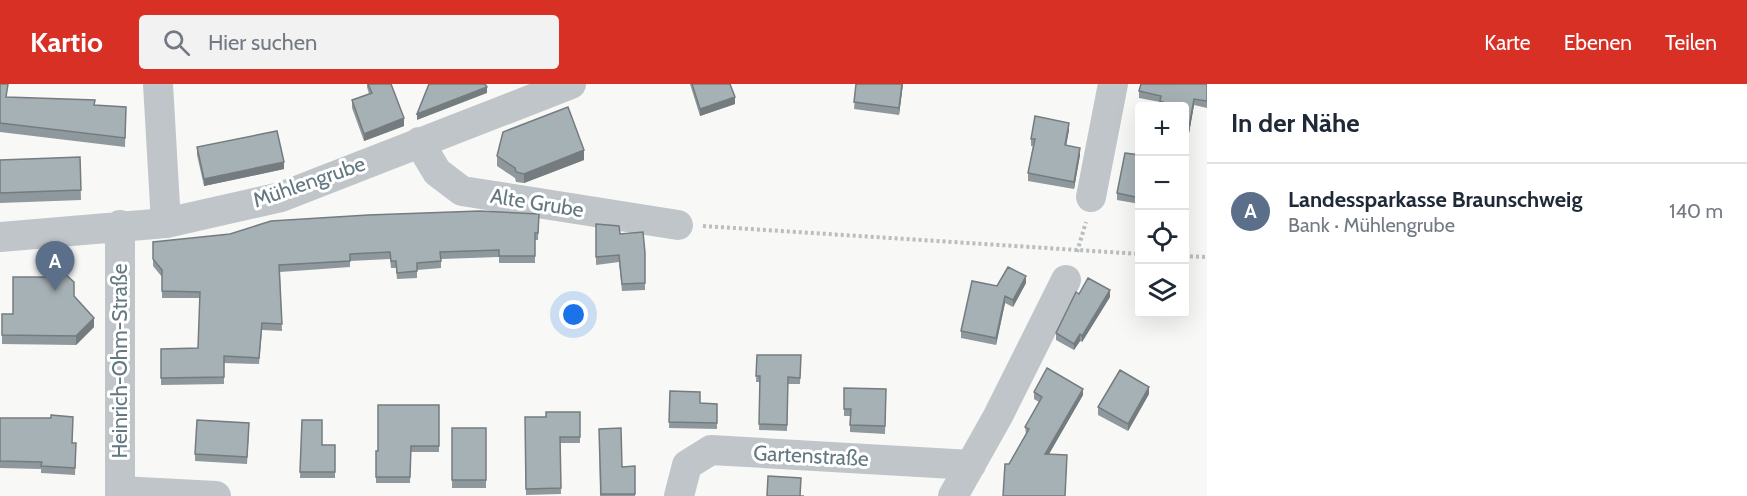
<!DOCTYPE html>
<html lang="de">
<head>
<meta charset="utf-8">
<style>
	:root { --surface:#fff; --page:#f2f2f3; --text:#1f2937; --muted:#747a83; --line:#e0e1e3; --accent:#d93025 }
	body { margin:0; font-family:Cabin,sans-serif; background:var(--page); color:var(--text) }
	.controls { position:absolute; right:18px; top:18px; display:grid; overflow:hidden; border-radius:6px; box-shadow:0 6px 24px #0002 }
	.controls button { width:54px; height:54px; display:grid; place-items:center; padding:0; border:0; border-bottom:2px solid var(--line); background:var(--surface); color:var(--text); font:30px sans-serif }
	.you { position:absolute; left:574px; top:231px; width:21px; height:21px; margin:-15px; border:4px solid #fff; border-radius:50%; background:#1a73e8; box-shadow:0 0 0 9px #1a73e833 }
	.badge { display:grid; place-items:center; width:39px; height:39px; border-radius:50%; background:var(--accent); color:#fff; font-size:20px; font-weight:700 }
	.pin { position:absolute; translate:-50% -50px; filter:drop-shadow(0 2px 3px #0008) }
	.pin::after { content:''; position:absolute; top:32px; width:21px; height:18px; background:inherit; clip-path:polygon(0 0,100% 0,50% 100%) }
	.list { margin:0; padding:0; list-style:none }
	h2 { display:flex; justify-content:space-between; align-items:center; height:78px; margin:0; padding:0 24px; font-size:26px }
	h2 small { font-size:20px; font-weight:400; color:var(--muted) }
	.list li { display:grid; grid-template-columns:39px 1fr auto; gap:18px; align-items:center; box-sizing:border-box; height:96px; padding:0 24px; border-top:2px solid var(--line) }
	.list b { display:block; font-size:22px; white-space:nowrap }
	.list p { margin:0; font-size:20px; white-space:nowrap; color:var(--muted) }
	.list em { font-size:20px; font-style:normal; color:var(--muted) }
	.icon { flex:none; width:33px; height:33px; fill:none; stroke:currentColor; stroke-width:2; stroke-linecap:round; stroke-linejoin:round }
	.map { position:relative; flex:none; width:1207px; height:412px; overflow:hidden }
	header { display:flex; align-items:center; gap:36px; box-sizing:border-box; height:84px; padding:0 30px; background:var(--accent); color:#fff }
	header strong { font-size:28px }
	nav { display:flex; gap:33px; margin-inline-start:auto; font-size:21px }
	.search { width:420px; height:54px; background:var(--page); display:flex; align-items:center; gap:15px; box-sizing:border-box; padding:0 21px; border-radius:6px; color:var(--muted); font-size:22px }
	main { display:flex }
	aside { flex:1; background:var(--surface) }
	.map>svg:first-child { display:block }
</style>
</head>
<body>
<header>
<strong>Kartio</strong>
<div class="search"><svg class="icon" aria-label="search" viewBox="0 0 24 24"><circle cx="10" cy="10" r="6"/><path d="M15 15l6 6"/></svg>Hier suchen</div>
<nav><a>Karte</a><a>Ebenen</a><a>Teilen</a></nav>
</header>
<main>
<div class="map">
<svg width="1207" height="412" viewBox="0 0 1207 412">
	<rect width="100%" height="100%" fill="#f8f8f6"/>
	<g fill="none" stroke-linecap="round" stroke-linejoin="round">
		<path stroke="#b9bec0" stroke-width="4" stroke-dasharray="3 3" stroke-linecap="butt" d="M 703,142 L 1140,170
			M 1077,168 L 1086,138
			M 1184,172 L 1207,173"/>
		<path stroke="#bfc5c8" stroke-width="30" d="M 158,0 L 166,139
			M 419,58 L 437,88 L 462,107 L 678,141
			M 1091,113 L 1113,0
			M 0,153 L 166,139 L 281,113 L 571,0
			M 120,407 L 216,412
			M 120,412 L 120,141
			M 679,412 L 687,381 L 711,366 L 971,381
			M 953,412 L 998,332 L 1066,196"/>
	</g>
	<path fill="#8f989c" d="M 0,0 L 7,13 L 94,21 L 126,23 L 125,63 L 0,48 Z
		M 367,0 L 391,0 L 404,42 L 364,57 L 352,24 L 352,16 L 369,10 L 367,3 Z
		M 690,0 L 730,0 L 735,20 L 700,32 Z
		M 856,0 L 903,0 L 899,31 L 854,25 Z
		M 1207,0 L 1207,24 L 1194,21 L 1185,72 L 1185,22 L 1160,22 L 1160,18 L 1139,14 L 1139,7 Z
		M 1069,46 L 1066,61 L 1080,71 L 1074,105 L 1028,97 L 1028,89 L 1033,62 L 1031,62 L 1031,55 Z
		M 197,63 L 284,85 L 204,102 L 197,71 Z
		M 1140,71 L 1140,120 L 1117,116 L 1117,109 Z
		M 497,72 L 584,76 L 524,99 L 516,98 L 515,94 L 497,82 Z
		M 80,73 L 81,116 L 0,119 L 0,76 Z
		M 539,130 L 538,156 L 535,156 L 535,179 L 499,179 L 499,173 L 441,175 L 441,184 L 417,186 L 417,194 L 397,195 L 396,184 L 391,184 L 390,175 L 350,177 L 350,183 L 280,188 L 282,247 L 262,246 L 259,280 L 224,279 L 224,300 L 161,301 L 161,265 L 198,264 L 200,214 L 162,214 L 162,193 L 153,182 L 153,158 Z
		M 596,140 L 620,150 L 645,169 L 645,206 L 622,207 L 619,178 L 596,181 Z
		M 1026,199 L 1013,223 L 1005,219 L 996,261 L 961,254 L 961,247 L 997,202 Z
		M 1079,210 L 1110,213 L 1082,258 L 1080,257 L 1074,266 L 1056,256 L 1056,249 Z
		M 74,212 L 94,243 L 76,261 L 2,260 L 2,230 L 13,230 Z
		M 757,271 L 801,271 L 800,300 L 788,300 L 787,347 L 759,346 L 760,298 L 756,298 Z
		M 844,304 L 886,305 L 885,350 L 850,348 L 850,332 L 844,332 Z
		M 670,307 L 700,319 L 717,320 L 717,345 L 669,344 Z
		M 1034,308 L 1083,311 L 1049,370 L 1009,380 L 1026,350 L 1025,343 L 1039,318 L 1034,315 Z
		M 1149,310 L 1128,347 L 1098,331 L 1098,323 Z
		M 439,321 L 439,368 L 411,368 L 410,399 L 376,399 L 376,367 L 378,367 Z
		M 580,328 L 580,359 L 560,359 L 561,410 L 526,411 L 525,333 L 546,333 Z
		M 0,334 L 51,334 L 72,359 L 76,359 L 75,391 L 41,389 L 41,385 L 0,384 Z
		M 302,336 L 322,361 L 335,361 L 335,394 L 300,394 Z
		M 452,344 L 486,344 L 486,404 L 452,404 Z
		M 599,345 L 622,383 L 635,382 L 635,412 L 600,412 Z
		M 249,347 L 247,380 L 195,377 L 195,370 Z"/>
	<path fill="#747c7f" d="M 902,0 L 903,0 L 899,31 L 899,24 Z
		M 487,3 L 487,9 L 417,36 L 417,30 Z
		M 735,13 L 735,20 L 700,32 L 700,25 Z
		M 1194,15 L 1194,21 L 1185,72 L 1185,66 Z
		M 404,34 L 404,42 L 364,57 L 364,50 Z
		M 1069,39 L 1069,46 L 1065,68 L 1065,61 Z
		M 1080,64 L 1080,71 L 1074,105 L 1074,98 Z
		M 584,66 L 584,76 L 524,99 L 524,90 Z
		M 284,78 L 284,85 L 204,102 L 204,95 Z
		M 1026,192 L 1026,199 L 1013,223 L 1013,216 Z
		M 1110,206 L 1110,213 L 1082,258 L 1082,252 Z
		M 1005,212 L 1005,219 L 996,261 L 996,254 Z
		M 94,234 L 94,243 L 76,261 L 76,252 Z
		M 1080,250 L 1080,257 L 1074,266 L 1074,260 Z
		M 1149,303 L 1149,310 L 1128,347 L 1128,340 Z
		M 1083,305 L 1083,311 L 1045,377 L 1045,370 Z"/>
	<path fill="#a6b1b5" stroke="#747c7f" stroke-width="1.5" d="M 0,0 L 8,0 L 6,13 L 95,16 L 94,21 L 126,23 L 125,54 L 0,39 Z
		M 368,0 L 391,0 L 404,34 L 364,50 L 352,16 L 372,9 Z
		M 429,0 L 485,0 L 487,3 L 417,30 Z
		M 692,0 L 730,0 L 735,13 L 700,25 Z
		M 856,0 L 902,0 L 899,24 L 854,18 Z
		M 1141,0 L 1207,0 L 1207,17 L 1194,15 L 1185,66 L 1185,22 L 1162,22 L 1163,18 L 1160,17 L 1161,12 L 1139,7 Z
		M 568,23 L 584,66 L 524,90 L 516,88 L 515,84 L 497,72 L 503,48 Z
		M 1035,32 L 1069,39 L 1065,61 L 1080,64 L 1074,98 L 1028,89 L 1035,55 L 1031,55 Z
		M 277,47 L 284,78 L 204,95 L 197,63 Z
		M 1125,69 L 1140,71 L 1140,114 L 1117,109 Z
		M 80,73 L 81,106 L 0,109 L 0,76 Z
		M 480,127 L 539,130 L 538,149 L 535,149 L 535,172 L 499,172 L 499,166 L 440,168 L 441,177 L 417,179 L 417,187 L 397,189 L 396,177 L 391,177 L 390,168 L 350,170 L 350,177 L 279,181 L 282,240 L 262,239 L 259,274 L 224,272 L 224,293 L 161,294 L 161,265 L 198,264 L 200,208 L 162,207 L 162,186 L 153,175 L 153,158 L 230,150 L 271,137 L 368,131 Z
		M 596,140 L 619,142 L 620,150 L 643,148 L 645,169 L 645,199 L 622,200 L 619,171 L 596,173 Z
		M 53,179 L 74,198 L 74,212 L 94,234 L 76,252 L 2,251 L 2,230 L 13,230 L 13,193 L 53,193 Z
		M 1008,183 L 1026,192 L 1013,216 L 1005,212 L 996,254 L 961,247 L 972,197 L 997,202 Z
		M 1088,194 L 1110,206 L 1082,252 L 1080,250 L 1074,260 L 1056,249 L 1076,208 L 1079,210 Z
		M 757,271 L 801,271 L 800,294 L 788,293 L 787,341 L 759,340 L 760,292 L 756,292 Z
		M 1047,284 L 1083,305 L 1045,370 L 1067,371 L 1065,412 L 1003,412 L 1005,380 L 1009,380 L 1029,345 L 1025,343 L 1042,313 L 1034,308 Z
		M 1120,286 L 1149,303 L 1128,340 L 1098,323 Z
		M 844,304 L 886,305 L 885,342 L 850,341 L 851,325 L 844,325 Z
		M 670,307 L 700,308 L 700,319 L 717,320 L 717,339 L 669,338 Z
		M 378,321 L 439,321 L 439,362 L 411,362 L 410,393 L 376,393 L 376,367 L 378,367 Z
		M 546,328 L 580,328 L 580,353 L 560,353 L 561,404 L 526,405 L 525,333 L 546,333 Z
		M 51,331 L 73,333 L 72,359 L 76,359 L 75,384 L 41,382 L 42,378 L 0,377 L 0,334 L 51,334 Z
		M 197,336 L 249,339 L 247,373 L 195,370 Z
		M 302,336 L 322,336 L 322,361 L 335,361 L 335,388 L 300,388 Z
		M 452,344 L 486,344 L 486,396 L 452,396 Z
		M 621,344 L 622,383 L 635,382 L 635,410 L 601,410 L 599,345 Z
		M 768,392 L 801,394 L 800,412 L 804,412 L 767,412 Z"/>
	<g text-anchor="middle" stroke-width="6" stroke-linejoin="round" paint-order="stroke">
		<g font-size="21" fill="#637881" stroke="#fff">
			<text transform="translate(309 98) rotate(-19)" y="7">Mühlengrube</text>
			<text transform="translate(537 119) rotate(9)" y="7">Alte Grube</text>
			<text transform="translate(120 277) rotate(-90)" y="7">Heinrich-Ohm-Straße</text>
			<text transform="translate(811 372) rotate(3)" y="7">Gartenstraße</text>
		</g>
	</g>
</svg>
<div class="controls">
<button>+</button>
<button>−</button>
<button><svg class="icon" aria-label="locate" viewBox="0 0 24 24"><circle cx="12" cy="12" r="6"/><path d="M12 2v4M12 18v4M2 12h4M18 12h4"/></svg></button>
<button><svg class="icon" aria-label="layers" viewBox="0 0 24 24"><path d="M12 4l9 5-9 5-9-5zM3 14l9 5 9-5"/></svg></button>
</div>
<div class="you"></div>
<div class="pin badge" style="left:55px;top:207px;background:#5c6f8a">A</div>
</div>
<aside>
<h2>In der Nähe<small></small></h2>
<ul class="list">
<li><span class="badge" style="background:#5c6f8a">A</span><div><b>Landessparkasse Braunschweig</b><p>Bank · Mühlengrube</p></div><em>140 m</em></li>
</ul>
</aside>
</main>
</body>
</html>
